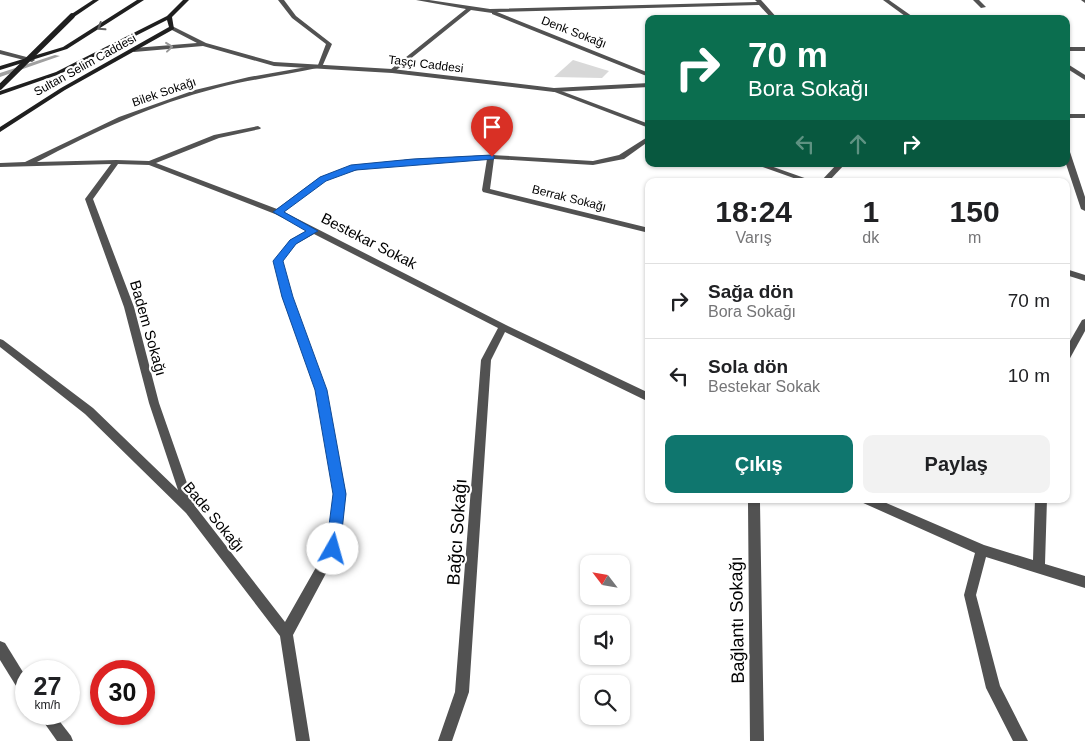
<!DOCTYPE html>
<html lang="tr">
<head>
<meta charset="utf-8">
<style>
  body { margin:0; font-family:Helvetica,sans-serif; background:#f2f2f2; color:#202124; height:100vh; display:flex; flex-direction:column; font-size:19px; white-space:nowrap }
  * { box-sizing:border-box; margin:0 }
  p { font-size:16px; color:#757577 }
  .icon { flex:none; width:28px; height:28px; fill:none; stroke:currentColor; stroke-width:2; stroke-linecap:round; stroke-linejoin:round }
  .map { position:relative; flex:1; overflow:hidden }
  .panel { position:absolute; left:645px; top:178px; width:425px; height:325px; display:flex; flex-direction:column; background:#fff; border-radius:10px; box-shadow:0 1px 4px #0004 }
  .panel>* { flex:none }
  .top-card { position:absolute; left:645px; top:15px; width:425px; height:152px; border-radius:10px; box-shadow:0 1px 4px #0004; background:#0b6e4f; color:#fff; overflow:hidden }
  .needle { width:32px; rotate:301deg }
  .buttons { position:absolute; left:580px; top:555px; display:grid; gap:10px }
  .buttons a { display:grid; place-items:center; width:50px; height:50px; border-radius:10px; background:#fff; box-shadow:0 1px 4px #0004; font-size:25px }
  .speed { position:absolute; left:15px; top:660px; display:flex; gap:10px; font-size:25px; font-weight:700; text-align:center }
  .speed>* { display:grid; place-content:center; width:65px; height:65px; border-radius:50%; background:#fff; box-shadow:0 1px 4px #0004; line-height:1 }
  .speed small { font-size:12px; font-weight:400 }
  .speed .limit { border:8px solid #d22; background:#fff; color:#111 }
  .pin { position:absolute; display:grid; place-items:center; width:42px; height:42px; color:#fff; margin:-51px -21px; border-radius:50% 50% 50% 0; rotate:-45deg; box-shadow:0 0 5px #0007 }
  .pin .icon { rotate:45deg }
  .me { position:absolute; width:55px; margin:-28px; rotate:7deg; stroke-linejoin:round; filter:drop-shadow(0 0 4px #0008) }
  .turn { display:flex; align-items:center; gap:18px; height:105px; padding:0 20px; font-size:22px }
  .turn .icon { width:65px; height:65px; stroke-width:2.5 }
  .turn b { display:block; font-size:35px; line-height:42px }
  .lanes { display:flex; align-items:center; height:48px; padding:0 20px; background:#0003; justify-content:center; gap:25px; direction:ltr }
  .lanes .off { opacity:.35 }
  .eta { display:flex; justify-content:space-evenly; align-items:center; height:85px; text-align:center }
  .eta b { font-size:30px; font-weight:700; line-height:35px }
  .cta { display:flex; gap:10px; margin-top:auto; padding:10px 20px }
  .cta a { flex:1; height:58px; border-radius:10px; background:#0f766e; color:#fff; font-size:20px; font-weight:700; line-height:58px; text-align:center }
  .cta a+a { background:#f2f2f2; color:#202124 }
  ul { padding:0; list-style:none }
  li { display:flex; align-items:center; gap:15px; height:75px; padding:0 20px; border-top:1px solid #e0e0e0 }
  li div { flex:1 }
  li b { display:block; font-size:19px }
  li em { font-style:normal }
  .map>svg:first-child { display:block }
  .green { fill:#d9d9d9 }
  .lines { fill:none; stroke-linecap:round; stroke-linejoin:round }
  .stream { fill:#a0a0a0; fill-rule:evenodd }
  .minor { fill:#525252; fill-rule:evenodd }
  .tertiary { fill:#525252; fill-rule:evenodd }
  .secondary { fill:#1f1f1f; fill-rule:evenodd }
  .secondary-bridge { stroke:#1f1f1f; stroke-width:5.5 }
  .oneway { stroke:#626262 }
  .oneway2 { stroke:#979797 }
  .route { fill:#1a73e8; stroke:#114b97 }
  .labels { text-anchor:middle; stroke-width:4.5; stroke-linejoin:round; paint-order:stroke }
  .far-street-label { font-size:12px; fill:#000; stroke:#fff }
  .street-label { font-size:15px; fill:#000; stroke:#fff }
  .near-street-label { font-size:18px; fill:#000; stroke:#fff }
</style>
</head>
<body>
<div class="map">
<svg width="1085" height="741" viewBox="0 0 1085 741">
  <rect width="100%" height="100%" fill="#fff"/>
  <path class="green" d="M573 60 609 71 602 78 554 77Z"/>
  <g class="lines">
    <path class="stream" d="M55 55 60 56 0 77V73Z"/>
    <g class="minor">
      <path d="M278 0H284L296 16 332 44 322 67C287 75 252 79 217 88 154 104 94 132 37 162L116 160 149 161 214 135 258 126 261 128 260 129 219 138 156 163 277 209 320 177 354 165 413 159 491 155 593 161 619 155 649 136V141L624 159 593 165 494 159 490 189 649 228V233L483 192 482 190 487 159C439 162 370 160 327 180 312 187 297 201 284 212L506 325 649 393V402L505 332 491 360 469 692 452 741H438L455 692 481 360 498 328 314 234 296 244 282 261 292 297 326 390 346 494 339 549 293 635 310 741H296L280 636 186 513 85 414 0 347V339L3 340 93 408 178 490 149 403 124 307 85 199 111 164 0 167V163L25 162 119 117 195 90 249 77 318 65 326 44 292 18ZM118 164 149 165 275 214 308 230 290 240 274 261 282 297 316 390 334 494 327 548 285 622 195 506 159 403 134 307 93 199Z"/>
      <path d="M416 0H429L490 9 757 2 755 0H761L778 19H772L759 5 497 12 649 73V77L492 14V13L471 10 394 72H390V70L466 9Z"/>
      <path d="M883 0H889L916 19H909Z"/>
      <path d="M973 0H979L986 7 981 8Z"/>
      <path d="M1081 0H1085V3Z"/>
      <path d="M0 50 34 59 35 60 32 62 0 54Z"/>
      <path d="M1066 63 1085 75V80L1066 68Z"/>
      <path d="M552 89H556L649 124V128L552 91Z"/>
      <rect x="1066" y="114" width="19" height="4"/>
      <path d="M1066 150 1070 152 1085 197V211L1081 209 1066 164Z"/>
      <path d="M754 164H765L813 181H802Z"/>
      <path d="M837 164H845L829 181H821Z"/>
      <path d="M1066 269 1085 275V281L1066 275Z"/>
      <path d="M1085 319V331L1069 360 1066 361V348L1082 320Z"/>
      <path d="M750 499H762L760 503 764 741H750L748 503Z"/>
      <path d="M859 499H877L984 545 1033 560 1035 499H1047L1045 564 1085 576V588L986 557 976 595 1000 686 1028 741H1013L986 688 964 595 975 553 861 502Z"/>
      <path d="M0 641 5 643 26 677V696L21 694 0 660Z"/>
      <path d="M38 714H54L71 736 73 741H57Z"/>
    </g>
    <g class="tertiary">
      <path d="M172 26 206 43 274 62 392 69 554 88 649 83V87L554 92 392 73 274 66 203 46 134 52 131 50 134 48 197 43 170 29V27Z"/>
      <rect x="1066" y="47" width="19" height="4"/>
    </g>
    <g class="secondary">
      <path d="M93 0H99L74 17H70V15Z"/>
      <path d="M137 0H144L67 49 0 70V66L63 47Z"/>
      <path d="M183 0H189L172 17 174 29 65 90 0 132V127L61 88 169 27 167 20 60 74 0 95V91L56 72 167 16Z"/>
    </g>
    <path class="secondary-bridge" d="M0 87 72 16"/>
  </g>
  <defs><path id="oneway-chevron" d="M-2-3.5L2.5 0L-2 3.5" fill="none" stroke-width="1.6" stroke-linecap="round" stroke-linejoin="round" transform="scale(1.25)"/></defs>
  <use class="oneway" href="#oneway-chevron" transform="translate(101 27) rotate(147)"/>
  <use class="oneway2" href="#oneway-chevron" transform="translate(169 47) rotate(-6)"/>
  <path class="route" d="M492 155H494V159L356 170 326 181 284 212 318 231 296 244 283 261 293 297 327 390 346 494 340 549 338 553 333 555 328 553 326 549 333 494 315 390 282 297 273 261 290 240 306 231 273 212 320 177 351 165 413 159Z"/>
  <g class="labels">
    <g class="far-street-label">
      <text transform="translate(574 32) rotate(21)" y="4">Denk Sokağı</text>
      <text transform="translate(426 64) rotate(7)" y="4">Taşçı Caddesi</text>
      <text transform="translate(85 65) rotate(-29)" y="4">Sultan Selim Caddesi</text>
      <text transform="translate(164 92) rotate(-19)" y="4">Bilek Sokağı</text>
      <text transform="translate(569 198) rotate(14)" y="4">Berrak Sokağı</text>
    </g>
    <g class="street-label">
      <text transform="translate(369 241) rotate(27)" y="5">Bestekar Sokak</text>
      <text transform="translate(148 328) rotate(74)" y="5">Badem Sokağı</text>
      <text transform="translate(214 517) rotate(50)" y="5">Bade Sokağı</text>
    </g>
    <g class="near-street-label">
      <text transform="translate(457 532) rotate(-86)" y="6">Bağcı Sokağı</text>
      <text transform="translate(737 620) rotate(-91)" y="6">Bağlantı Sokağı</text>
    </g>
  </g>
</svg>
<div class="buttons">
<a><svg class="needle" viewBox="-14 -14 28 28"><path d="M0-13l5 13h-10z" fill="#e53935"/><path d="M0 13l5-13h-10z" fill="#757577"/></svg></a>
<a><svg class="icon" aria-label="sound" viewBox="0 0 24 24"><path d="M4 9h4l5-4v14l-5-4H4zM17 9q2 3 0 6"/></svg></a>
<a><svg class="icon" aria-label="search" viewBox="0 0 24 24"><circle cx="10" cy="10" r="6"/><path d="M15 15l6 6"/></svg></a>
</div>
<div class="speed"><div>27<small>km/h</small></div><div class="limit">30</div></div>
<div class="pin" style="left:492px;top:157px;background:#d93025"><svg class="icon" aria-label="arrive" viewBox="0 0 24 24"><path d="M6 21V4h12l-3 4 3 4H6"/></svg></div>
<svg class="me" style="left:333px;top:549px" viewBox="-20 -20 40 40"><circle r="19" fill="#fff"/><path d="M0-13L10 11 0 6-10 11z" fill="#1a73e8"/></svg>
<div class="top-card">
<div class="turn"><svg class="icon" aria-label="right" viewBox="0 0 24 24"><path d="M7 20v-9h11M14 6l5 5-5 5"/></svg><div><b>70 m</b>Bora Sokağı</div></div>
<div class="lanes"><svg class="icon off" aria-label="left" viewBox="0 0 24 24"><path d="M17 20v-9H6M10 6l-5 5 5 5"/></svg><svg class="icon off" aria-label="ahead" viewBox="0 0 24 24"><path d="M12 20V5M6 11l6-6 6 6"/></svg><svg class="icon" aria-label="right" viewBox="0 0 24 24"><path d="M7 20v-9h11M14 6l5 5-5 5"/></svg></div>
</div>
<section class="panel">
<div class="eta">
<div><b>18:24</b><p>Varış</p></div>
<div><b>1</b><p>dk</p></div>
<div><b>150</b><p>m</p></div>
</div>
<ul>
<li><svg class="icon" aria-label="right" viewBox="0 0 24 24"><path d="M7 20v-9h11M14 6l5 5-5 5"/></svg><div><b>Sağa dön</b><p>Bora Sokağı</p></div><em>70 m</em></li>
<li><svg class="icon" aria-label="left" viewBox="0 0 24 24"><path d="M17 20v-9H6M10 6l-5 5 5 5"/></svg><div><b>Sola dön</b><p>Bestekar Sokak</p></div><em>10 m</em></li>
</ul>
<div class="cta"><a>Çıkış</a><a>Paylaş</a></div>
</section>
</div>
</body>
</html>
